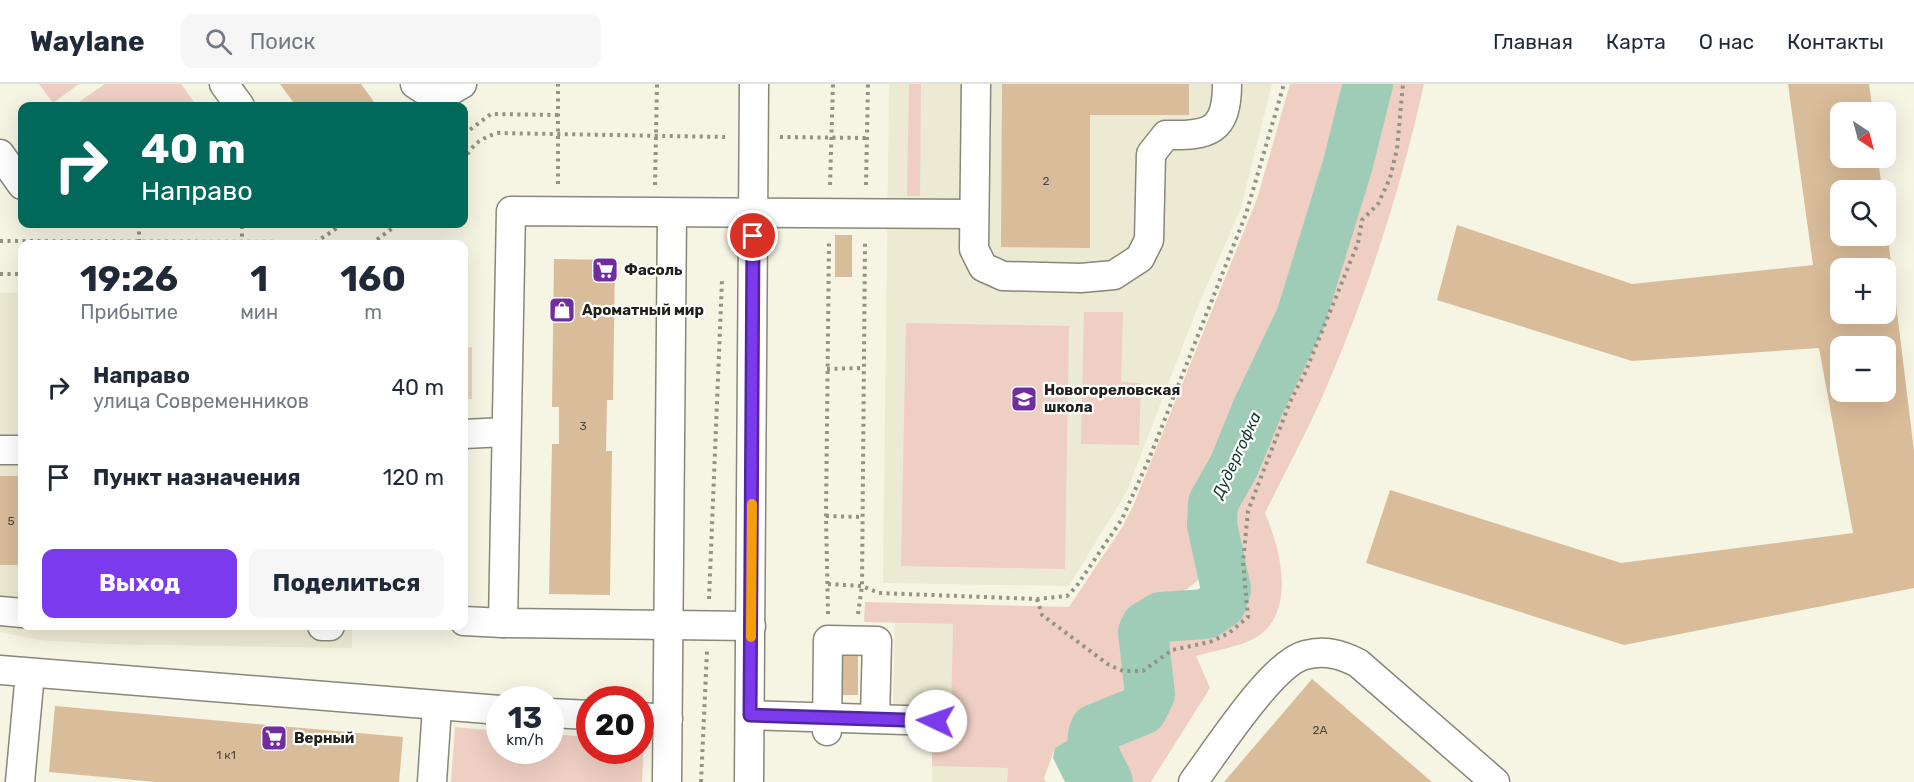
<!DOCTYPE html>
<html lang="ru">
<head>
<meta charset="utf-8">
<style>
  body { margin:0; font-family:Rubik,sans-serif; background:#f6f6f7; color:#1f2937; height:100vh; display:flex; flex-direction:column; font-size:22px; white-space:nowrap }
  * { box-sizing:border-box; margin:0 }
  p { font-size:20px; color:#747a83 }
  .icon { flex:none; width:33px; height:33px; fill:none; stroke:currentColor; stroke-width:2; stroke-linecap:round; stroke-linejoin:round }
  .map { position:relative; flex:1; overflow:hidden }
  .details { position:absolute; left:18px; top:156px; width:450px; height:390px; display:flex; flex-direction:column; background:#fff; border-radius:12px; box-shadow:0 6px 24px #0002 }
  .details>* { flex:none }
  .hud { position:absolute; left:18px; top:18px; width:450px; height:126px; border-radius:12px; box-shadow:0 6px 24px #0002; background:#00695c; color:#fff; overflow:hidden }
  .needle { width:39px; rotate:144deg }
  .tools { position:absolute; left:1830px; top:18px; display:grid; gap:12px }
  .tools a { display:grid; place-items:center; width:66px; height:66px; border-radius:12px; background:#fff; box-shadow:0 6px 24px #0002; font-size:30px }
  .speed { position:absolute; left:486px; top:602px; display:flex; gap:12px; font-size:30px; font-weight:700; text-align:center }
  .speed>* { display:grid; place-content:center; width:78px; height:78px; border-radius:50%; background:#fff; box-shadow:0 6px 24px #0002; line-height:1 }
  .speed small { font-size:15px; font-weight:400 }
  .speed .limit { border:9px solid #d22; background:#fff; color:#111 }
  .pin { position:absolute; display:grid; place-items:center; width:51px; height:51px; color:#fff; margin:-26px; border:3px solid #fff; border-radius:50%; box-shadow:0 2px 6px #0007 }
  .me { position:absolute; width:66px; margin:-33px; rotate:273deg; stroke-linejoin:round; filter:drop-shadow(0 0 4px #0008) }
  .turn { display:flex; align-items:center; gap:21px; height:126px; padding:0 24px; font-size:27px }
  .turn .icon { width:78px; height:78px; stroke-width:2.5 }
  .turn b { display:block; font-size:42px; line-height:51px }
  .eta { display:flex; justify-content:space-evenly; align-items:center; height:102px; text-align:center }
  .eta b { font-size:36px; font-weight:700; line-height:42px }
  .action { display:flex; gap:12px; margin-top:auto; padding:12px 24px }
  .action a { flex:1; height:69px; border-radius:12px; background:#7c3aed; color:#fff; font-size:24px; font-weight:700; line-height:69px; text-align:center }
  .action a+a { background:#f6f6f7; color:#1f2937 }
  ul { padding:0; list-style:none }
  li { display:flex; align-items:center; gap:18px; height:90px; padding:0 24px }
  li div { flex:1 }
  li b { display:block; font-size:22px }
  li em { font-style:normal }
  header { display:flex; align-items:center; gap:36px; box-sizing:border-box; height:84px; padding:0 30px; background:#fff; border-bottom:2px solid #e0e1e3 }
  header strong { font-size:28px }
  nav { display:flex; gap:33px; margin-inline-start:auto; font-size:21px }
  .search { width:420px; height:54px; background:#f6f6f7; display:flex; align-items:center; gap:15px; box-sizing:border-box; padding:0 21px; border-radius:12px; color:#747a83; font-size:22px }
  .map>svg:first-child { display:block }
  .built { fill:#ecead2 }
  .green { fill:#efcfc3 }
  .water { fill:#9eccb7 }
  .lines { fill:none; stroke-linecap:round; stroke-linejoin:round }
  .river { stroke:#9eccb7; stroke-width:50 }
  .building { fill:#d9bc99; fill-rule:evenodd }
  .minor-casing { stroke:#888778; stroke-width:31 }
  .path { stroke:#939286; stroke-width:4; stroke-dasharray:3 4.5; stroke-linecap:butt }
  .minor { stroke:#fff; stroke-width:28 }
  .route-casing { stroke:#51269a; stroke-width:15 }
  .route { stroke:#7c3aed; stroke-width:10 }
  .slow { stroke:#f59e0b; stroke-width:10 }
  .labels { text-anchor:middle; stroke-width:4.5; stroke-linejoin:round; paint-order:stroke }
  .number-label { font-size:12px; fill:#4f473a }
  .poi-label { font-size:15px; font-weight:bold; fill:#21201a; stroke:#fff; text-anchor:start }
  .water-label { font-size:16px; font-style:italic; fill:#133b2c; stroke:#fff }
</style>
</head>
<body>
<header>
<strong>Waylane</strong>
<div class="search"><svg class="icon" aria-label="search" viewBox="0 0 24 24"><circle cx="10" cy="10" r="6"/><path d="M15 15l6 6"/></svg>Поиск</div>
<nav><a>Главная</a><a>Карта</a><a>О нас</a><a>Контакты</a></nav>
</header>
<div class="map">
<svg width="1914" height="698" viewBox="0 0 1914 698">
  <rect width="100%" height="100%" fill="#f6f4e3"/>
  <g class="built">
    <path d="M889 0H1272L1241 124 1198 222 1127 407 1069 502 883 499Z"/>
    <path d="M0 209H22V542H352V564L105 560 40 556 0 548Z"/>
    <path d="M895 539 953 540 951 625 893 624Z"/>
    <path d="M932 682 1008 684 1007 698H932Z"/>
  </g>
  <g class="green">
    <path d="M39 0H79L53 19Z"/>
    <path d="M105 0H181L197 22H73Z"/>
    <path d="M909 0H921L920 112H907Z"/>
    <path d="M1290 0H1361L1296 223 1212 400 1206 420V482L1197 497 1181 510 1150 523 1139 544 1142 605 1132 625 1087 645 1055 664 1044 694 1046 698H1007L1008 684 932 682V648L951 625 953 540 864 538 865 518 1069 523 1123 442 1133 422 1257 115Z"/>
    <path d="M1383 0H1424C1400 109 1365 216 1320 318 1303 355 1283 392 1265 429 1281 466 1299 535 1249 557 1232 564 1213 567 1196 572L1210 604 1151 698H1118C1108 681 1100 670 1106 650L1147 633 1159 613 1149 562 1156 544 1219 532 1236 504 1215 438 1352 137Z"/>
    <path d="M1084 228H1123L1121 298 1141 299 1139 361 1081 360Z"/>
    <path d="M906 239 1069 242 1065 485 901 482Z"/>
    <rect x="464" y="263" width="8" height="52"/>
    <path d="M455 643 499 647 500 666H550L551 650 589 653 590 666H640L641 656 644 657 642 698H451Z"/>
  </g>
  <path class="water" d="M1087 645 1106 650C1100 670 1108 681 1118 698H1065L1053 674 1055 664Z"/>
  <g class="lines">
    <path class="river" d="M1108 698C1100 680 1087 665 1095 645L1142 626 1150 610 1143 548 1146 542 1161 533 1206 530 1221 520 1226 505 1212 441 1213 419 1234 382 1258 323 1301 233 1348 80 1368 0"/>
  </g>
  <g class="building">
    <path d="M280 0H361L377 22H296Z"/>
    <path d="M1002 0H1189V31H1090V164L1001 163Z"/>
    <path d="M1788 0H1869L1873 28H1840V74H1878L1882 106H1840V152H1886L1887 146 1914 367V504L1624 561 1366 479 1390 406 1621 479 1853 449 1819 264 1632 277 1437 216 1457 141 1632 200 1813 181ZM1840 184H1886V230H1840ZM1840 262H1886V308H1840Z"/>
    <rect x="835" y="151" width="17" height="42"/>
    <path d="M554 175 615 176 613 316H607L606 367H612L610 511 549 510 552 360H559V323H552Z"/>
    <rect x="0" y="392" width="22" height="89"/>
    <rect x="838" y="567" width="20" height="44"/>
    <path d="M1312 595 1432 698H1224Z"/>
    <path d="M55 622 403 653 399 698H156L49 688Z"/>
  </g>
  <g class="lines">
    <defs>
      <g id="minor">
        <path d="M224 0 240 22"/>
        <path d="M415 0 432 11 445 10 462 0"/>
        <path d="M976 0 974 165 983 183 1003 192 1081 194 1114 191 1140 174 1149 156 1151 70 1166 51C1209 52 1227 48 1227 0"/>
        <path d="M0 70 22 101"/>
        <path d="M464 350 505 348"/>
        <path d="M0 366H22"/>
        <path d="M0 527 22 529"/>
        <path d="M464 537 503 539"/>
        <path d="M322 542H330"/>
        <path d="M751 542 503 539 511 127 973 130"/>
        <path d="M0 586 500 626"/>
        <path d="M550 629 590 631"/>
        <path d="M750 631 936 637"/>
        <path d="M640 633 668 635"/>
        <path d="M827 647 828 556 877 557 875 634"/>
        <path d="M20 698 30 589"/>
        <path d="M432 698 437 623"/>
        <path d="M667 698 672 129"/>
        <path d="M749 698 754 0"/>
        <path d="M1193 698C1215 669 1272 579 1305 571 1325 566 1340 570 1358 579L1495 698"/>
      </g>
    </defs>
    <use href="#minor" class="minor-casing"/>
    <g class="path">
      <path d="M464 50 491 30 558 31"/>
      <path d="M780 53 866 54"/>
      <path d="M464 77C471 61 481 54 498 49L725 53"/>
      <path d="M558 100V0"/>
      <path d="M655 101 657 0"/>
      <path d="M830 101 833 0"/>
      <path d="M866 101 868 0"/>
      <path d="M139 140V160"/>
      <path d="M0 157 316 158 343 140"/>
      <path d="M242 160V140"/>
      <path d="M371 160 398 140"/>
      <path d="M0 190H22"/>
      <path d="M827 285 863 284"/>
      <path d="M826 432 862 433"/>
      <path d="M828 500 862 502 879 509 1037 515 1067 512 1076 503 1122 435 1149 375 1246 130 1284 0"/>
      <path d="M709 515 722 196"/>
      <path d="M1037 515 1042 531 1109 581 1123 587H1143L1172 566 1210 558 1229 549 1248 533 1243 478 1248 427 1290 318 1305 289 1358 159 1362 136 1378 120 1390 94 1397 65 1403 0"/>
      <path d="M828 530 826 432 829 157"/>
      <path d="M858 530 862 502 865 157"/>
      <path d="M701 698 707 567"/>
    </g>
    <use href="#minor" class="minor"/>
  </g>
  <g class="lines">
    <defs>
      <path id="route" d="M753 152 750 631 936 637"/>
    </defs>
    <use href="#route" class="route-casing"/>
    <use href="#route" class="route"/>
    <path class="slow" d="M751 553 752 420"/>
  </g>
  <defs>
    <symbol id="supermarket-square" viewBox="-11 -11 22 22"><rect x="-9" y="-9" width="18" height="18" rx="4" fill="#732ca0" stroke="#fff"/><path d="M-6-5.5h2.5l.6 2H6L4.5 2H-2.5L-4.4-4H-6ZM-1.5 3.2a1.3 1.3 0 1 0 .1 0ZM3 3.2a1.3 1.3 0 1 0 .1 0Z" fill="#fff"/></symbol>
    <symbol id="shop-square" viewBox="-11 -11 22 22"><rect x="-9" y="-9" width="18" height="18" rx="4" fill="#732ca0" stroke="#fff"/><path d="M-5-2.5h2.3a2.7 3.5 0 0 1 5.4 0H5L5.5 6h-11ZM-1.5-2.5h3a1.5 2.3 0 0 0-3 0Z" fill="#fff"/></symbol>
    <symbol id="school-square" viewBox="-11 -11 22 22"><rect x="-9" y="-9" width="18" height="18" rx="4" fill="#732ca0" stroke="#fff"/><path d="M0-5L7-2L0 1L-7-2ZM-4 1L0 2.5L4 1V4Q0 6-4 4Z" fill="#fff"/></symbol>
  </defs>
  <g fill-rule="evenodd">
    <use href="#supermarket-square" x="590" y="171" width="30" height="30"/>
    <use href="#shop-square" x="547" y="211" width="30" height="30"/>
    <use href="#school-square" x="1009" y="300" width="30" height="30"/>
    <use href="#supermarket-square" x="259" y="639" width="30" height="30"/>
  </g>
  <g class="labels">
    <g class="number-label">
      <text x="1046" y="101">2</text>
      <text x="583" y="346">3</text>
      <text x="11" y="441">5</text>
      <text x="1320" y="650">2А</text>
      <text x="226" y="675">1 к1</text>
    </g>
    <g class="poi-label">
      <text x="624" y="191">Фасоль</text>
      <text x="582" y="231">Ароматный мир</text>
      <text x="1044" y="311">Новогореловская<tspan x="1044" dy="17">школа</tspan></text>
      <text x="294" y="659">Верный</text>
    </g>
    <g class="water-label">
      <text transform="translate(1236 371) rotate(-65)" y="6">Дудергофка</text>
    </g>
  </g>
</svg>
<div class="tools">
<a><svg class="needle" viewBox="-14 -14 28 28"><path d="M0-13l5 13h-10z" fill="#e53935"/><path d="M0 13l5-13h-10z" fill="#747a83"/></svg></a>
<a><svg class="icon" aria-label="search" viewBox="0 0 24 24"><circle cx="10" cy="10" r="6"/><path d="M15 15l6 6"/></svg></a>
<a>+</a>
<a>−</a>
</div>
<div class="speed"><div>13<small>km/h</small></div><div class="limit">20</div></div>
<div class="pin" style="left:753px;top:152px;background:#d93025"><svg class="icon" aria-label="arrive" viewBox="0 0 24 24"><path d="M6 21V4h12l-3 4 3 4H6"/></svg></div>
<svg class="me" style="left:936px;top:637px" viewBox="-20 -20 40 40"><circle r="19" fill="#fff"/><path d="M0-13L10 11 0 6-10 11z" fill="#7c3aed"/></svg>
<div class="hud">
<div class="turn"><svg class="icon" aria-label="right" viewBox="0 0 24 24"><path d="M7 20v-9h11M14 6l5 5-5 5"/></svg><div><b>40 m</b>Направо</div></div>
</div>
<section class="details">
<div class="eta">
<div><b>19:26</b><p>Прибытие</p></div>
<div><b>1</b><p>мин</p></div>
<div><b>160</b><p>m</p></div>
</div>
<ul>
<li><svg class="icon" aria-label="right" viewBox="0 0 24 24"><path d="M7 20v-9h11M14 6l5 5-5 5"/></svg><div><b>Направо</b><p>улица Современников</p></div><em>40 m</em></li>
<li><svg class="icon" aria-label="arrive" viewBox="0 0 24 24"><path d="M6 21V4h12l-3 4 3 4H6"/></svg><div><b>Пункт назначения</b></div><em>120 m</em></li>
</ul>
<div class="action"><a>Выход</a><a>Поделиться</a></div>
</section>
</div>
</body>
</html>
